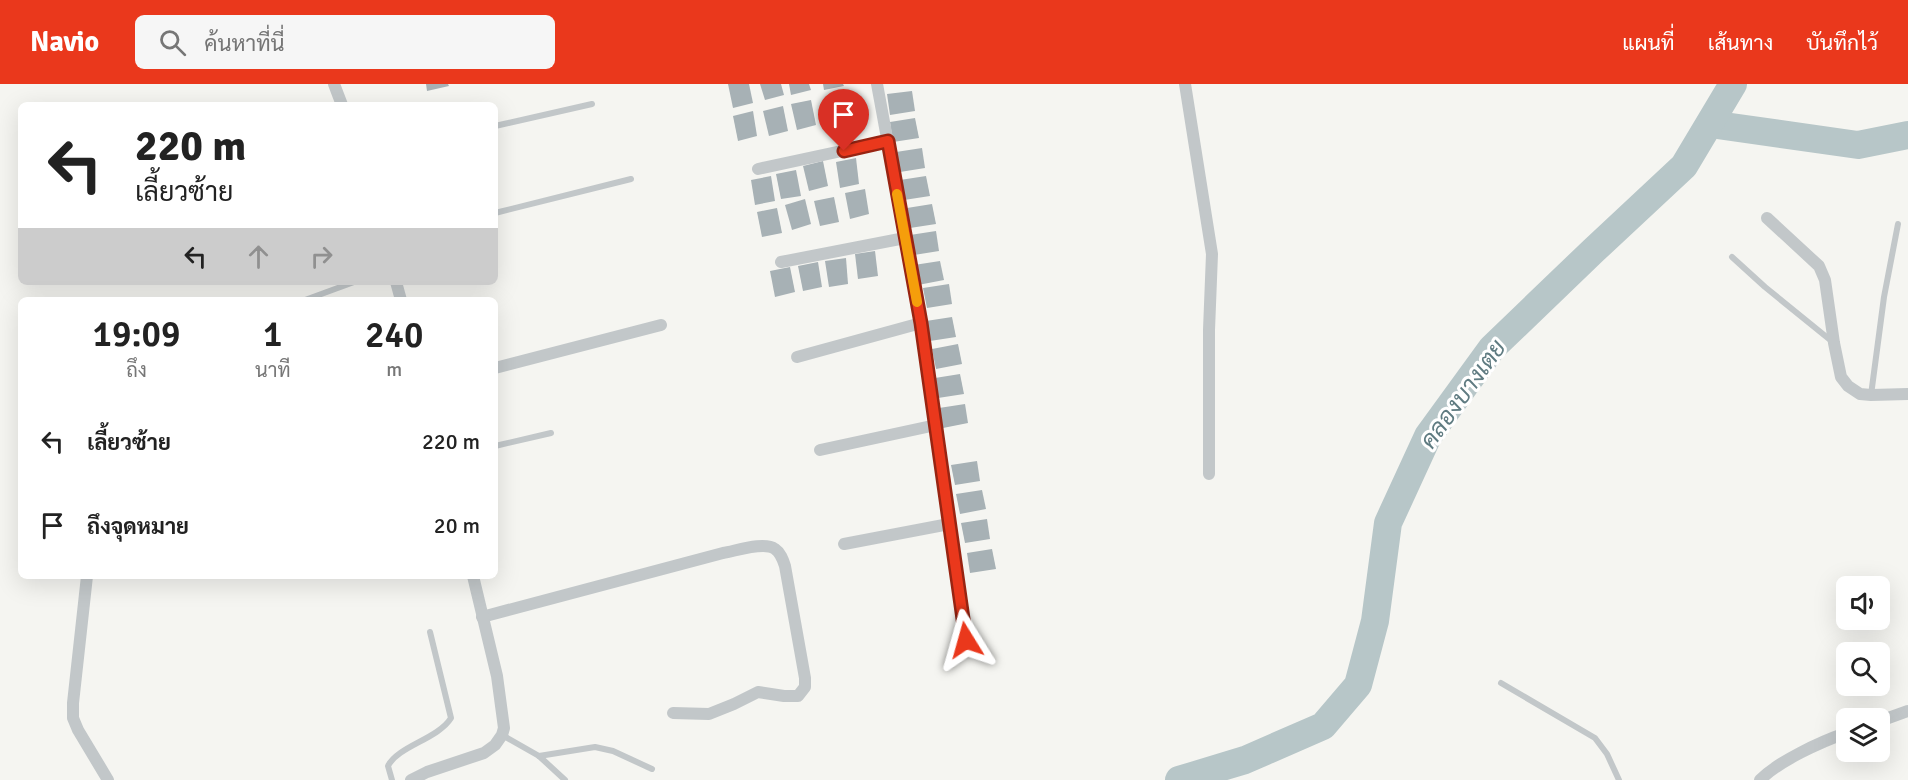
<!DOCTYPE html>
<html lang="th">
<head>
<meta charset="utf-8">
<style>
  body { margin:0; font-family:Signika,Sarabun,sans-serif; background:#f6f6f6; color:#222; height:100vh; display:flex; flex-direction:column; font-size:22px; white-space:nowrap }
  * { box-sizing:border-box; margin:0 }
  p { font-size:20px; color:#767676 }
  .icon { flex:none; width:33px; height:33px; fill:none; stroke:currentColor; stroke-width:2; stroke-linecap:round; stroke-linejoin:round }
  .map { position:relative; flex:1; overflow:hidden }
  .drawer { position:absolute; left:18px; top:213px; width:480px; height:282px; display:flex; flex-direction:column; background:#fff; border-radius:9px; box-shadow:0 6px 24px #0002 }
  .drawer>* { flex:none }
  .guide { position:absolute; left:18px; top:18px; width:480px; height:183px; border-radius:9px; box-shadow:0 6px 24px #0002; background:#fff; color:#222; overflow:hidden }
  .buttons { position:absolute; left:1836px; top:492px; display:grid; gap:12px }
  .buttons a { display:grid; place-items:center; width:54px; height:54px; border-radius:9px; background:#fff; box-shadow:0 6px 24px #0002; font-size:30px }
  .pin { position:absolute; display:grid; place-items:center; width:51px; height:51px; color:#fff; margin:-62px -26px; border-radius:50% 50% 50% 0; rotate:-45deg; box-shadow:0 0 6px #0007 }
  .pin .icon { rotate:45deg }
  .me { position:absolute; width:66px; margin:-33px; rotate:352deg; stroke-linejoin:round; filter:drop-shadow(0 0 4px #0008) }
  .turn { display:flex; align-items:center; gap:21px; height:126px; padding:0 18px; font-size:27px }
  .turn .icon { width:78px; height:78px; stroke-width:2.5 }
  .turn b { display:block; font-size:42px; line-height:51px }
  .lanes { display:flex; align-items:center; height:57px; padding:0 18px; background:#0003; justify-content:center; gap:30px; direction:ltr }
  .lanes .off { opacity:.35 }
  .eta { display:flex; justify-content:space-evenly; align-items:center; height:102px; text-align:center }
  .eta b { font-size:36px; font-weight:600; line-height:42px }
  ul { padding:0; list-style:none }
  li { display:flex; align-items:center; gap:18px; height:84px; padding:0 18px }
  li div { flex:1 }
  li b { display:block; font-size:22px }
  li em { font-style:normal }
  header { display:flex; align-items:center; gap:36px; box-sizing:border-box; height:84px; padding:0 30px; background:#ea381c; color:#fff }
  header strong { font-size:28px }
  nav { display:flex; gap:33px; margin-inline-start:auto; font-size:21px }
  .search { width:420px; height:54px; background:#f6f6f6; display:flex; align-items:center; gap:15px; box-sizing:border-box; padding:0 21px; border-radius:9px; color:#767676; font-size:22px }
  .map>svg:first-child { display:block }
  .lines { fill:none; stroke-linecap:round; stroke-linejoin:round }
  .river { stroke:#b7c6c8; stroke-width:28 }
  .building { fill:#a7b1b5 }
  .service { stroke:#c2c7c9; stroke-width:6 }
  .minor { stroke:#c2c7c9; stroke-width:12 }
  .route-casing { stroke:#982412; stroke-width:15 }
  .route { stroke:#ea381c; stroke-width:10 }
  .slow { stroke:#f59e0b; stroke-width:10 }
  .labels { text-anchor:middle; stroke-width:6; stroke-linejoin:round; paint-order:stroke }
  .water-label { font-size:24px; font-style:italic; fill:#5f7b81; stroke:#fff }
</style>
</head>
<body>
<header>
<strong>Navio</strong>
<div class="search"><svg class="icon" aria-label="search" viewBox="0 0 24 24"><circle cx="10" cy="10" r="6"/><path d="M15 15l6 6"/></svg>ค้นหาที่นี่</div>
<nav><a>แผนที่</a><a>เส้นทาง</a><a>บันทึกไว้</a></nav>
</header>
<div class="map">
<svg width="1908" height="696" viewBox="0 0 1908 696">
  <rect width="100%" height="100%" fill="#f5f5f1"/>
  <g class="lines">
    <g class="river">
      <path d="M1710 40 1858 61 1908 51"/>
      <path d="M1179 696 1245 676 1323 642 1358 601 1375 537 1388 439 1428 352 1492 264 1594 166 1684 82 1733 0"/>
    </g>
  </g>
  <g class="building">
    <path d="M426 0H448L449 2 427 7Z"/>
    <path d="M728 0H749L753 19 733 24Z"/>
    <path d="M760 0H781L784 11 765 16Z"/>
    <path d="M789 0H809L811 6 791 11Z"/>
    <path d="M823 0H843L844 2 824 6Z"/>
    <path d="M912 7 915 27 890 31 887 10Z"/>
    <path d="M844 10 848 35 829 39 824 14Z"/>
    <path d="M811 16 816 41 797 46 791 20Z"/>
    <path d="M783 22 788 47 769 52 763 27Z"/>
    <path d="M753 27 757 52 738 57 733 32Z"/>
    <path d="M915 34 919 54 893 58 890 38Z"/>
    <path d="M922 64 925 84 900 88 896 68Z"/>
    <path d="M856 74 859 100 840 104 836 78Z"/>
    <path d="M823 77 828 102 809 107 803 82Z"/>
    <path d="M796 86 801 112 781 115 776 90Z"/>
    <path d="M771 92 775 117 755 121 751 96Z"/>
    <path d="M926 92 930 112 904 116 900 96Z"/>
    <path d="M865 105 869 130 850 135 845 109Z"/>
    <path d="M834 113 839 138 820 142 814 117Z"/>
    <path d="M805 115 811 140 792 146 785 121Z"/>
    <path d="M932 120 936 140 910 144 907 124Z"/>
    <path d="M777 124 782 149 762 153 757 128Z"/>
    <path d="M936 147 939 167 914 171 910 151Z"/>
    <path d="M875 167 878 192 858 195 855 170Z"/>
    <path d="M846 174 848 200 829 203 825 177Z"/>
    <path d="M940 177 944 196 918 201 914 181Z"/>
    <path d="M818 178 822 203 803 207 798 182Z"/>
    <path d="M790 183 795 208 775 213 770 187Z"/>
    <path d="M949 200 952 220 927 224 923 204Z"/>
    <path d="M952 233 956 253 930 257 926 237Z"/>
    <path d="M958 260 962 280 936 285 932 265Z"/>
    <path d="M960 290 964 310 938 314 935 294Z"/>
    <path d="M965 320 968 339 943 344 939 324Z"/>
    <path d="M977 377 980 397 955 401 951 381Z"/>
    <path d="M982 406 986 425 960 430 956 410Z"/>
    <path d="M987 435 990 455 965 459 961 439Z"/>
    <path d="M992 465 996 485 970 489 967 469Z"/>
  </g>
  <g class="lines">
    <g class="service">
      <path d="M495 42 592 20"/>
      <path d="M495 129 631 95"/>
      <path d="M1732 173 1765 203 1834 259"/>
      <path d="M305 216 354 198"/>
      <path d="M1871 311 1884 213 1898 140"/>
      <path d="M495 362 551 349"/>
      <path d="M1501 599 1595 654 1607 670 1619 696"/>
      <path d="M502 651 539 672 565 696"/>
      <path d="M539 672 595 663 613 667 652 685"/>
      <path d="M392 696 388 682C398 662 438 655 451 634L430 548"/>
    </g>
    <g class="minor">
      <path d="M334 0 342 21"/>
      <path d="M877 0 921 239 966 556"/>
      <path d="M1185 0 1212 170 1209 246V390"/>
      <path d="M758 85 888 57"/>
      <path d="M1767 134 1819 182 1825 196 1834 259 1841 293 1848 302 1860 310 1871 311 1908 310"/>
      <path d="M781 178 905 154"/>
      <path d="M396 198 401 216"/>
      <path d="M797 273 921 239"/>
      <path d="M495 284 661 241"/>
      <path d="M820 366 936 341"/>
      <path d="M844 460 949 440"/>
      <path d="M87 492 73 619V634L78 646 108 696"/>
      <path d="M482 533 723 469C736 467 764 457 775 465 781 469 783 476 785 482L805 594V603L798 612H784L758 608 734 620 709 630 673 629"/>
      <path d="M1880 637 1908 627"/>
      <path d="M411 696 427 688 484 669 495 661 502 651 504 644 497 592 473 492"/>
      <path d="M1760 696C1779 677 1820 658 1846 649"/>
    </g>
  </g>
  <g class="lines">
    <defs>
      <path id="route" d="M844 67 888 57 921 239 966 556"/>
    </defs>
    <use href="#route" class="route-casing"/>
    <use href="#route" class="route"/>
    <path class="slow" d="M897 110 917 218"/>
  </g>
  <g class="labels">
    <g class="water-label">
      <text transform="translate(1463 310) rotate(-54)" y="8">คลองบางเตย</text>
    </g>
  </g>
</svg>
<div class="buttons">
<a><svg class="icon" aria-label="sound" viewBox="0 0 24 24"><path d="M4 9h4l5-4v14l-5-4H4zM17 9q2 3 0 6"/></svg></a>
<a><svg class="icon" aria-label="search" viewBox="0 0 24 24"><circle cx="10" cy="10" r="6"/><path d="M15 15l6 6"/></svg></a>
<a><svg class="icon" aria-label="layers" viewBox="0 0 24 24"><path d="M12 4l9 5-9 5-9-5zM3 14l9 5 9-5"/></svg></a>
</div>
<div class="pin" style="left:844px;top:67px;background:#d93025"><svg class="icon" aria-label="arrive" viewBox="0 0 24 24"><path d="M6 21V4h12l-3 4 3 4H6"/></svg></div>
<svg class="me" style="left:966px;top:556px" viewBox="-20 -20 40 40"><path d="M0-17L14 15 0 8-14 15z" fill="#ea381c" stroke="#fff" stroke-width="4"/></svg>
<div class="guide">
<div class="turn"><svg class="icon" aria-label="left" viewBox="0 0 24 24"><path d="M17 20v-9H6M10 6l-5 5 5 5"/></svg><div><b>220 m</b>เลี้ยวซ้าย</div></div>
<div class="lanes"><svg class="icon" aria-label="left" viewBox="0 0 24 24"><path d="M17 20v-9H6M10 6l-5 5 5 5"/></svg><svg class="icon off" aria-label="ahead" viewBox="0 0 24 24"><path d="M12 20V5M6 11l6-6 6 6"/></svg><svg class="icon off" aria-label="right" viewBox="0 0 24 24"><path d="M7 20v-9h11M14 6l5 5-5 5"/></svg></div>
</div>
<section class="drawer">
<div class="eta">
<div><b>19:09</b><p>ถึง</p></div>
<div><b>1</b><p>นาที</p></div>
<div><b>240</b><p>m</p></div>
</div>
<ul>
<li><svg class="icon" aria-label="left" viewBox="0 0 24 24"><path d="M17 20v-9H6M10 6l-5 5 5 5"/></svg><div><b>เลี้ยวซ้าย</b></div><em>220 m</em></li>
<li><svg class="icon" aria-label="arrive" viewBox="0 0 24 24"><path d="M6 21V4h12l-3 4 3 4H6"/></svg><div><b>ถึงจุดหมาย</b></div><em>20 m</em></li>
</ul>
</section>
</div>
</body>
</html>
